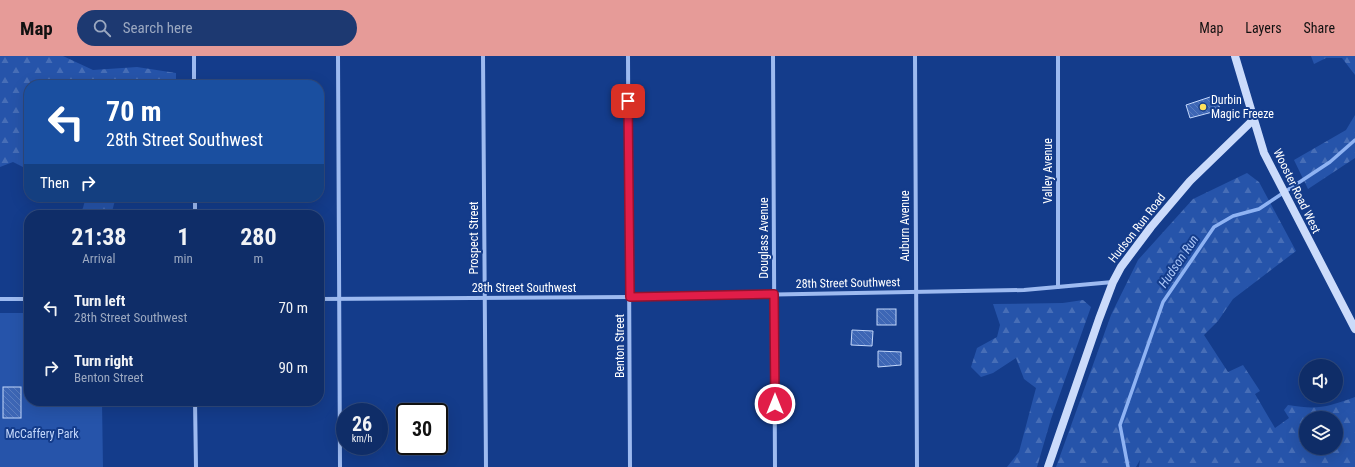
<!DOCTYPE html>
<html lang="en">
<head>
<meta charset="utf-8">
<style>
  body { margin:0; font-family:"Roboto Condensed",sans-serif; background:#1d3971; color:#f1f3f6; height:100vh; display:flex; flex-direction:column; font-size:15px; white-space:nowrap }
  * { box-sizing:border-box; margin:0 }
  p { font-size:13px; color:#9ba8c0 }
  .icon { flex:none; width:22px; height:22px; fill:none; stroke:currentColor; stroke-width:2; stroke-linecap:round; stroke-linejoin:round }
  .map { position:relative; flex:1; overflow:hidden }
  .sheet { position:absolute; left:24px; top:154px; width:300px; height:196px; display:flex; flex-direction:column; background:#0f2d68; border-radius:16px; box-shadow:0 4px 16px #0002,0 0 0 1px #2f497c }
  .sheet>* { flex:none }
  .guide { position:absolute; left:24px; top:24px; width:300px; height:122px; border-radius:16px; box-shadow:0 4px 16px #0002,0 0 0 1px #2f497c; background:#1a4fa0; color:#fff; overflow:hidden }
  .tools { position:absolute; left:1299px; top:303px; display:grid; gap:8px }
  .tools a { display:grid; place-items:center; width:44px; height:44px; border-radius:50%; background:#0f2d68; box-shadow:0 4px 16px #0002,0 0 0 1px #2f497c; font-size:20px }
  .speed { position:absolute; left:336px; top:347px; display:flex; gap:8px; font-size:20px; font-weight:700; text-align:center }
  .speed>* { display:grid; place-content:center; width:52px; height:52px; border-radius:50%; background:#0f2d68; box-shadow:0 4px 16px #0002,0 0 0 1px #2f497c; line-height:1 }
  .speed small { font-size:10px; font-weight:400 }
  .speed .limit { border:2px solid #111; border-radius:6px; background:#fff; color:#111 }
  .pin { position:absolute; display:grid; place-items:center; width:34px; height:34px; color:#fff; margin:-17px; border-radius:8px; box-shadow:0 2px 6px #0006 }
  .me { position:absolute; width:44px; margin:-22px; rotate:0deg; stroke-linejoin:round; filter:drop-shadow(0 0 3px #0008) }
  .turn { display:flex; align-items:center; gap:14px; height:84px; padding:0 16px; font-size:18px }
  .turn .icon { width:52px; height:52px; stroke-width:2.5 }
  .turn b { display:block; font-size:28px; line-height:34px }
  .then { display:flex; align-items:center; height:38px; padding:0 16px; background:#0003; gap:8px; font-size:15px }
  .eta { display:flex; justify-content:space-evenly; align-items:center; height:68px; text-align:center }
  .eta b { font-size:24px; font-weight:700; line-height:28px }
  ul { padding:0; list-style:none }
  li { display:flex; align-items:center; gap:12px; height:60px; padding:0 16px }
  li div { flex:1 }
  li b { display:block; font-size:15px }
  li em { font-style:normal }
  header { display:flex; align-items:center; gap:24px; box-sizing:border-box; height:56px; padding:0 20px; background:#e69b98; color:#111 }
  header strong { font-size:19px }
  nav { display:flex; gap:22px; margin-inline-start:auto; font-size:14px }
  .search { width:280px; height:36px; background:#1d3971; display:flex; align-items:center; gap:10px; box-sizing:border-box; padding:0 14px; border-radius:22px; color:#9ba8c0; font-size:15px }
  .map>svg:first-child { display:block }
  .forest { fill:url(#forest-firs); fill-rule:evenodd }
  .green { fill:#2654aa }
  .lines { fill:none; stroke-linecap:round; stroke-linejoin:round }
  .stream { stroke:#8fb3f3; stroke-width:3.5 }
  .building { fill:url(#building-back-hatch); stroke:#c3d7fb }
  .minor { stroke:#9dbaf0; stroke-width:4 }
  .secondary { stroke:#cbdbfb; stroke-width:8 }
  .route-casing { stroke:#92132f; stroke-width:10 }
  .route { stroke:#e11d48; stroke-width:7 }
  .poi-dot { fill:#ffe05c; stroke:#143c8b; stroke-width:1.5 }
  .labels { text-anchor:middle; stroke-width:4; stroke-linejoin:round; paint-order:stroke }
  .poi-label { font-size:12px; fill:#fff; stroke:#143c8b; text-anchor:start }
  .street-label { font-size:12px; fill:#fff; stroke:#143c8b }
  .park-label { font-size:12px; fill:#c3d7fb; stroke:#143c8b }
  .water-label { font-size:13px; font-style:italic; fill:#a9c5f7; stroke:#143c8b }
</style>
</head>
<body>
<header>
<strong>Map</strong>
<div class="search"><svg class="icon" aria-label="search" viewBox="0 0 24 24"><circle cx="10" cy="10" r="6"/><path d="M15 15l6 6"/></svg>Search here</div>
<nav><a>Map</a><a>Layers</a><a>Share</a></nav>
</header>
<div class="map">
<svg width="1355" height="411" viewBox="0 0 1355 411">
  <defs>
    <pattern id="forest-firs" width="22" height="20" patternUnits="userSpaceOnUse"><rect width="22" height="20" fill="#2654aa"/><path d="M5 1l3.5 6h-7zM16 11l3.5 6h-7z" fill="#476eb7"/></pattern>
    <pattern id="building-back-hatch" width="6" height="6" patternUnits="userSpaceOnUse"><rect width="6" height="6" fill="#3d66b5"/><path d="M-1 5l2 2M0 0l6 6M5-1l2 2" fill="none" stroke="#5a7dc0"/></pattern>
  </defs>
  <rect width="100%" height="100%" fill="#143c8b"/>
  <g class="forest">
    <path d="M0 0H63L93 14 137 11 176 17V29H29V114L13 106 0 111Z"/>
    <path d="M1311 0H1355V19L1342 2H1326L1314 8Z"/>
    <path d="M1355 59V102L1308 133 1294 104 1346 74Z"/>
    <path d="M1247 117 1259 126 1296 195 1233 243 1218 265 1204 279 1228 316 1243 309 1260 335 1255 338 1275 372 1289 362 1284 354 1288 349C1318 354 1327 351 1355 341V411H1139L1140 404 1136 411H1056L1111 259 1138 204 1193 143ZM1306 362H1336V392H1306Z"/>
    <path d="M86 141H116L111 159H81Z"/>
    <path d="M1083 244 1091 251 1051 363 1037 411H1007L1019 396 1036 332 1024 323 1016 302 993 317 981 321 971 311 977 292 997 281 1000 269 993 248 1063 247Z"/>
  </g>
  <path class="green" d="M0 257H29V345H102L103 411H0Z"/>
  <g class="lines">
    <path class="stream" d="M1128 411 1120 369 1163 246 1214 171 1233 160 1259 153 1330 106 1355 84"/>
  </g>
  <g class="building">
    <path d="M1216 39 1220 54 1190 62 1186 49Z"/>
    <rect x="877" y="253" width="19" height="16"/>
    <path d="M852 274 873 275 872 290 851 289Z"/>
    <path d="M878 295 901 296V309L878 311Z"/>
    <rect x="3" y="331" width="18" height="31"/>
  </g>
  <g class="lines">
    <g class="minor">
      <path d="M194 0V29"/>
      <path d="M338 0 340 411"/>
      <path d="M483 0 486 411"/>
      <path d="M628 0 630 411"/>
      <path d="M773 0 775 411"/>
      <path d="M915 0 917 411"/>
      <path d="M1058 0V231"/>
      <path d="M195 141V159"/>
      <path d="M0 243H29"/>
      <path d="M319 243 630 241 1024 234 1113 226"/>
      <path d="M195 345 196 411"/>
    </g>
    <g class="secondary">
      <path d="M1235 0 1264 97 1355 273"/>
      <path d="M1048 411 1099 263 1113 226 1121 211 1151 171 1190 125 1253 64"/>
    </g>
  </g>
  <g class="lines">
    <defs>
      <path id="route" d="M628 45 630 241 774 238 775 348"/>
    </defs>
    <use href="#route" class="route-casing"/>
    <use href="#route" class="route"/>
  </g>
  <circle class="poi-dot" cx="1203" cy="51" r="4"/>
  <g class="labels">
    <g class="poi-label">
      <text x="1211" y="48">Durbin<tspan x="1211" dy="14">Magic Freeze</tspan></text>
    </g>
    <g class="street-label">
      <text transform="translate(1048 115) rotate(-90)" y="4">Valley Avenue</text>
      <text transform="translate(1297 135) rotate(64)" y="4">Wooster Road West</text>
      <text transform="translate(905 170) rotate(-90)" y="4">Auburn Avenue</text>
      <text transform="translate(1137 172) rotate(-52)" y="4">Hudson Run Road</text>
      <text transform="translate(474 182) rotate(-90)" y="4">Prospect Street</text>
      <text transform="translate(764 182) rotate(-90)" y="4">Douglass Avenue</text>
      <text transform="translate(848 227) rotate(-1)" y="4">28th Street Southwest</text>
      <text x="524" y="236">28th Street Southwest</text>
      <text transform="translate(620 290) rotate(-90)" y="4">Benton Street</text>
    </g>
    <g class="park-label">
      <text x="42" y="382">McCaffery Park</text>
    </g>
    <g class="water-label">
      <text transform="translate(1178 205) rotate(-56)" y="5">Hudson Run</text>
    </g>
  </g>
</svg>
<div class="tools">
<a><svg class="icon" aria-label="sound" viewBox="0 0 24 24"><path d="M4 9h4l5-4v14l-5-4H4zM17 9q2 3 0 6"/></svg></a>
<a><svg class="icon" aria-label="layers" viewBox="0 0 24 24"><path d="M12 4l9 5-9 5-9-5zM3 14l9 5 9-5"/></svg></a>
</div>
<div class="speed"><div>26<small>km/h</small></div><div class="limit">30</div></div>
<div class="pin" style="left:628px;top:45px;background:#d93025"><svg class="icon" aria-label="arrive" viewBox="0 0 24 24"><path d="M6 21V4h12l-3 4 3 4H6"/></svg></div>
<svg class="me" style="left:775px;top:348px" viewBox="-20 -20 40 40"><circle r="17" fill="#e11d48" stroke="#fff" stroke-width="3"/><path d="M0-11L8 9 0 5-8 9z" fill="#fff"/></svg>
<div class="guide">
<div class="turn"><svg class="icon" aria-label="left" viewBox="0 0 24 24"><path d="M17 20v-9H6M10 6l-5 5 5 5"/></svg><div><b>70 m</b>28th Street Southwest</div></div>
<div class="then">Then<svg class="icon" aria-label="right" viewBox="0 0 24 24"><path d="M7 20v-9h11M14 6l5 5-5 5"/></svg></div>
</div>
<section class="sheet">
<div class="eta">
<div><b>21:38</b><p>Arrival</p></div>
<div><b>1</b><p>min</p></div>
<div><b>280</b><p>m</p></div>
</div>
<ul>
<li><svg class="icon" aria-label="left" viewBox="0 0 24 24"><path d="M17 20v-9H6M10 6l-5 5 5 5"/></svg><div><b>Turn left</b><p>28th Street Southwest</p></div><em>70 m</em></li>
<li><svg class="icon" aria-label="right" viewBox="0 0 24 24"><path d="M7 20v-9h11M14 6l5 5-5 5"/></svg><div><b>Turn right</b><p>Benton Street</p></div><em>90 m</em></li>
</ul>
</section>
</div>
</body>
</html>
